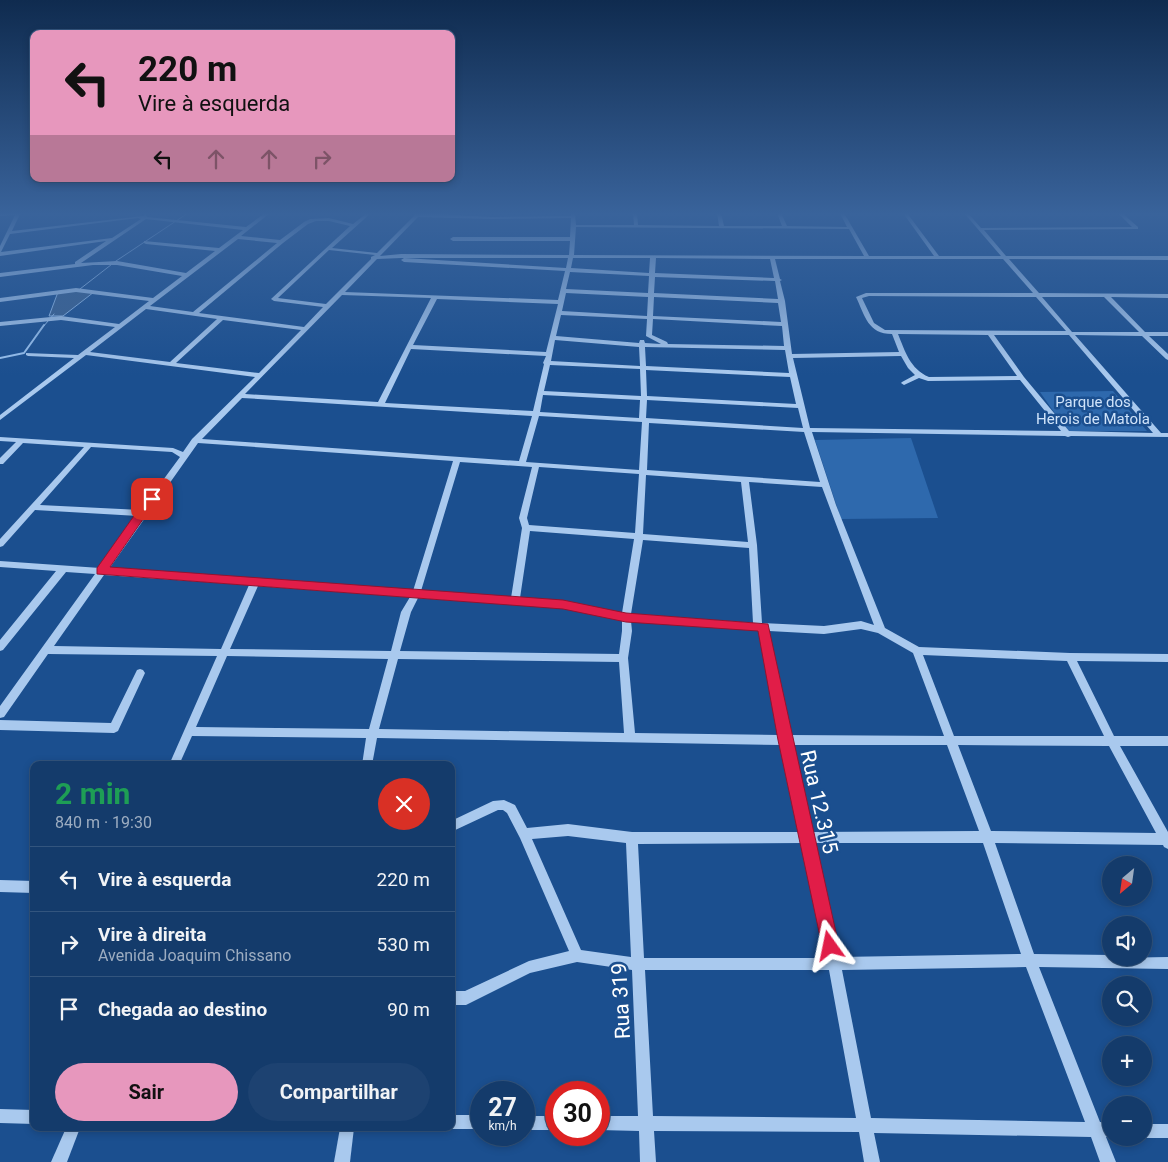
<!DOCTYPE html>
<html lang="pt">
<head>
<meta charset="utf-8">
<style>
  body { margin:0; font-family:Roboto,sans-serif; background:#1d4271; color:#f1f3f6; height:100vh; display:flex; flex-direction:column; font-size:19px; white-space:nowrap }
  * { box-sizing:border-box; margin:0 }
  p { font-size:16px; color:#9dadc1 }
  .icon { flex:none; width:28px; height:28px; fill:none; stroke:currentColor; stroke-width:2; stroke-linecap:round; stroke-linejoin:round }
  .map { position:relative; flex:1; overflow:hidden }
  .details { position:absolute; left:30px; top:761px; width:425px; height:370px; display:flex; flex-direction:column; background:#143b6b; border-radius:10px; box-shadow:0 2px 8px #0003,0 0 0 1px #33557e }
  .details>* { flex:none }
  .top-card { position:absolute; left:30px; top:30px; width:425px; height:152px; border-radius:10px; box-shadow:0 2px 8px #0003,0 0 0 1px #33557e; background:#e797bd; color:#111; overflow:hidden }
  .needle { width:32px; rotate:209deg }
  .fabs { position:absolute; left:1102px; top:856px; display:grid; gap:10px }
  .fabs a { display:grid; place-items:center; width:50px; height:50px; border-radius:50%; background:#143b6b; box-shadow:0 2px 8px #0003,0 0 0 1px #33557e; font-size:25px }
  .speed { position:absolute; left:470px; top:1081px; display:flex; gap:10px; font-size:25px; font-weight:700; text-align:center }
  .speed>* { display:grid; place-content:center; width:65px; height:65px; border-radius:50%; background:#143b6b; box-shadow:0 2px 8px #0003,0 0 0 1px #33557e; line-height:1 }
  .speed small { font-size:12px; font-weight:400 }
  .speed .limit { border:8px solid #d22; background:#fff; color:#111 }
  .pin { position:absolute; display:grid; place-items:center; width:42px; height:42px; color:#fff; margin:-21px; border-radius:10px; box-shadow:0 2px 8px #0006 }
  .me { position:absolute; width:55px; margin:-28px; rotate:348deg; stroke-linejoin:round; filter:drop-shadow(0 0 4px #0008) }
  .turn { display:flex; align-items:center; gap:18px; height:105px; padding:0 25px; font-size:22px }
  .turn .icon { width:65px; height:65px; stroke-width:2.5 }
  .turn b { display:block; font-size:35px; line-height:42px }
  .lanes { display:flex; align-items:center; height:48px; padding:0 25px; background:#0003; justify-content:center; gap:25px; direction:ltr }
  .lanes .off { opacity:.35 }
  .round { display:grid; place-items:center; flex:none; width:52px; height:52px; border-radius:26px; background:#1d4271 }
  .head { display:flex; align-items:center; justify-content:space-between; height:85px; padding:0 25px }
  h1 { font-size:30px; font-weight:700; line-height:38px; color:#1e9e55 }
  .action { display:flex; gap:10px; margin-top:auto; padding:10px 25px }
  .action a { flex:1; height:58px; border-radius:30px; background:#e797bd; color:#111; font-size:20px; font-weight:700; line-height:58px; text-align:center }
  .action a+a { background:#1d4271; color:#f1f3f6 }
  ul { padding:0; list-style:none }
  li { display:flex; align-items:center; gap:15px; height:65px; padding:0 25px; border-top:1px solid #33557e }
  li div { flex:1 }
  li b { display:block; font-size:19px }
  li em { font-style:normal }
  .map>svg:first-child { display:block }
  .green { fill:#2e69ad }
  .water { fill:#3c6290; stroke:#9cc4f0 }
  .lines { fill:none; stroke-linecap:round; stroke-linejoin:round }
  .stream-far1 { stroke:#9cc4f0; stroke-width:1 }
  .stream { stroke:#9cc4f0; stroke-width:2 }
  .minor { fill:#a9c9ee; fill-rule:evenodd }
  .route { fill:#e11d48; stroke:#92132f }
  .labels { text-anchor:middle; stroke-width:5; stroke-linejoin:round; paint-order:stroke }
  .far-park-label { font-size:15px; fill:#cfe3fa; stroke:#1b4f8f }
  .near-street-label { font-size:21px; fill:#fff; stroke:#1b4f8f }
</style>
</head>
<body>
<div class="map">
<svg width="1168" height="1162" viewBox="0 0 1168 1162">
  <rect width="100%" height="100%" fill="#1b4f8f"/>
  <g class="green">
    <path d="M1113 391 1147 431H1067L1040 392Z"/>
    <path d="M911 438 938 518 841 519 815 440Z"/>
  </g>
  <path class="water" d="M75 290 94 292 63 316H49L58 292Z"/>
  <g class="lines">
    <g class="stream-far1">
      <path d="M80 289 116 261 188 213"/>
      <path d="M43 327 54 314"/>
    </g>
    <path class="stream" d="M0 358 24 353 44 325"/>
    <g class="minor">
      <path d="M9 213H22L20 214 12 231 143 216 145 214 147 217 246 227 265 213H270L241 236 280 240 304 222 310 219 329 218 353 224 367 213H371L332 248 377 253 417 213 492 217 571 216V213H575L576 225H634L633 213H637L638 225 719 226 717 213H721L724 226H782L777 213H781L787 226 847 227 840 213H844L869 256H934L903 213H907L939 256H1001L964 213H968L981 228 1132 227 1118 213H1122L1138 227V229L984 230 1006 256H1168V260L1009 259 1039 293 1168 294V298L1111 297 1145 332H1168V336H1149L1168 354V360L1166 359 1142 336 1075 335 1161 433H1168V437L1071 436 1068 437 1065 436 812 432 836 505 885 628 919 647 1070 653 1168 654V662L1077 661 1114 736H1168V746H1120L1168 832V849L1164 847 1163 845 995 843 1034 954 1111 955V958L1168 957V969L1039 967 1100 1122 1111 1123V1137H1106L1116 1162H1100L1091 1137 874 1133 880 1162H864L859 1132 654 1131 656 1162H640L639 1131 599 1130V1116H638L632 970 577 962 530 973 466 1005H451V991H465L529 961 569 951 520 838 507 813 503 810H498L451 832V821L493 801 504 800 515 805 527 828 568 824 632 832H799L781 745 377 738 372 765H362L366 738 192 736 179 765H169L217 656 48 654 4 717 0 718V706L95 574 66 572 3 650 0 651V640L56 571 0 567V561L100 568 138 516 35 510 3 546 0 547V539L84 447 23 443 3 464H0V458L16 442 0 441V437L173 448 183 452 192 439 255 377 86 355 0 420V415L74 358 28 356 26 355V353L78 355 115 327 61 320 0 326V322L61 316 119 324 149 301 76 292 0 302V298L76 288 153 298 182 276 117 265H93L0 277V273L75 264V262L106 241 0 256V246L15 215 0 216V214ZM418 217 492 219 571 218 570 237H453L450 239 453 241H570L569 255 401 254 380 256ZM138 218 141 219 112 238 1 252 10 234ZM146 219 243 230 219 248 144 241V243L146 244 215 251 186 273 117 261 81 263ZM316 221H329L350 226 271 299 274 301 323 307 304 327 199 313 283 243 308 224ZM576 227 849 229 864 256 574 255ZM238 239 277 243 193 312 150 306ZM329 250 375 255 371 257V259L326 304 278 298ZM401 258H568L566 268 404 258 401 260 404 262 565 271 558 300 345 292 377 259ZM573 258H650L649 273 571 268ZM656 258 770 259 774 278 655 273ZM775 259H1003L1033 293H866L856 297C865 316 868 334 892 334L899 352 792 354 785 301 780 281 782 280 780 279ZM570 272 649 276 648 293 566 289ZM655 277 775 281 778 299 654 293ZM566 293 648 297 647 316 562 311ZM342 295 431 298 378 402 245 394ZM869 296 1036 297 1066 331 885 330 874 323 862 298ZM654 297 778 303 781 322 653 316ZM1042 297H1104L1139 332H1072ZM437 299 558 304 546 352 413 345ZM146 309 217 319 170 362 90 352ZM561 315 647 319 646 336 661 344 645 343 644 340H640L639 343 556 336ZM653 319 782 326 784 346 668 344 667 342 652 335ZM223 320 301 330 259 373 176 363ZM898 334 988 335 1017 376 929 377C910 369 905 351 898 334ZM994 335H1069L1153 433 1069 431 1024 377ZM555 340 639 347 640 366 551 361ZM645 347 785 350 789 373 646 366ZM411 349 546 356 543 363 544 364 533 411 385 403ZM901 356 908 368 915 375 902 382 901 383 904 385 919 378 928 381 1020 380 1061 431 810 428 793 358ZM550 365 640 369 641 396 544 391ZM646 370 790 377 796 404 647 396ZM543 395 640 400 639 418 540 412ZM242 398 532 416 519 461 202 439ZM647 400 798 408 803 428 646 418ZM539 416 642 422 639 470 526 462ZM649 423 804 432 820 482 647 470ZM198 443 453 461 413 591 109 569ZM91 447 172 452 180 457 141 510 40 505ZM460 462 532 467 519 518 522 528 511 598 421 591ZM539 467 639 474 635 533 529 525 527 518ZM646 475 741 482 748 542 643 534ZM749 482 822 487 874 625 861 621 824 626 762 623 757 545ZM530 531 634 539 622 613 563 602 520 598ZM643 540 749 548 753 623 631 614ZM104 575 249 585 221 649 54 646ZM258 586 410 597 401 612 391 651 230 649ZM418 598 563 608 622 620V631L619 654 400 651 411 612ZM631 621 760 630 779 735 635 733 628 658 632 631ZM861 629 878 633 913 653 944 736 789 735 769 631 824 634ZM923 655 1067 661 1104 736H954ZM227 656 388 659 369 729 196 727ZM398 659 619 662 624 733 379 729ZM791 745H947L979 831 811 832ZM958 745 1109 746 1156 833 991 831ZM568 836 626 843 631 957 581 950 532 839ZM802 843 826 958H644L638 844ZM813 843H983L1021 954 839 957ZM1026 967 1085 1122 871 1118 842 970ZM645 970H829L856 1118 653 1116Z"/>
      <path d="M140 669 143 670 145 673 118 731 114 733 0 730V720L111 723 137 670Z"/>
      <path d="M0 880 34 881V893L0 892Z"/>
      <path d="M0 1109 34 1110V1124L0 1123Z"/>
      <path d="M451 1115H481V1129H451L447 1128H451Z"/>
      <rect x="524" y="1116" width="32" height="14"/>
      <path d="M1144 1124H1168V1138H1142H1144Z"/>
      <path d="M66 1128H80L67 1162H51Z"/>
      <path d="M340 1128H354L350 1162H334Z"/>
    </g>
  </g>
  <linearGradient id="sky" x2="0" y2="1"><stop stop-color="#0f2b4f"/><stop offset="0.57" stop-color="#39639b"/><stop offset="1" stop-color="#39639b" stop-opacity="0"/></linearGradient>
  <rect width="1168" height="375" fill="url(#sky)"/>
  <path class="route" d="M152 495 157 499 110 567 563 600 626 613 768 624 839 946 836 952 830 954 825 952 822 946 778 740 758 631 626 622 563 609 97 574V568L148 496Z"/>
  <g class="labels">
    <g class="far-park-label">
      <text x="1093" y="407">Parque dos<tspan x="1093" dy="17">Herois de Matola</tspan></text>
    </g>
    <g class="near-street-label">
      <text transform="translate(819 802) rotate(77)" y="7">Rua 12.315</text>
      <text transform="translate(621 1001) rotate(-93)" y="7">Rua 319</text>
    </g>
  </g>
</svg>
<div class="fabs">
<a><svg class="needle" viewBox="-14 -14 28 28"><path d="M0-13l5 13h-10z" fill="#e53935"/><path d="M0 13l5-13h-10z" fill="#9dadc1"/></svg></a>
<a><svg class="icon" aria-label="sound" viewBox="0 0 24 24"><path d="M4 9h4l5-4v14l-5-4H4zM17 9q2 3 0 6"/></svg></a>
<a><svg class="icon" aria-label="search" viewBox="0 0 24 24"><circle cx="10" cy="10" r="6"/><path d="M15 15l6 6"/></svg></a>
<a>+</a>
<a>−</a>
</div>
<div class="speed"><div>27<small>km/h</small></div><div class="limit">30</div></div>
<div class="pin" style="left:152px;top:499px;background:#d93025"><svg class="icon" aria-label="arrive" viewBox="0 0 24 24"><path d="M6 21V4h12l-3 4 3 4H6"/></svg></div>
<svg class="me" style="left:830px;top:946px" viewBox="-20 -20 40 40"><path d="M0-17L14 15 0 8-14 15z" fill="#e11d48" stroke="#fff" stroke-width="4"/></svg>
<div class="top-card">
<div class="turn"><svg class="icon" aria-label="left" viewBox="0 0 24 24"><path d="M17 20v-9H6M10 6l-5 5 5 5"/></svg><div><b>220 m</b>Vire à esquerda</div></div>
<div class="lanes"><svg class="icon" aria-label="left" viewBox="0 0 24 24"><path d="M17 20v-9H6M10 6l-5 5 5 5"/></svg><svg class="icon off" aria-label="ahead" viewBox="0 0 24 24"><path d="M12 20V5M6 11l6-6 6 6"/></svg><svg class="icon off" aria-label="ahead" viewBox="0 0 24 24"><path d="M12 20V5M6 11l6-6 6 6"/></svg><svg class="icon off" aria-label="right" viewBox="0 0 24 24"><path d="M7 20v-9h11M14 6l5 5-5 5"/></svg></div>
</div>
<section class="details">
<div class="head"><div><h1>2 min</h1><p>840 m · 19:30</p></div><a class="round" style="background:#d93025;color:#fff"><svg class="icon" aria-label="close" viewBox="0 0 24 24"><path d="M6 6l12 12M18 6L6 18"/></svg></a></div>
<ul>
<li><svg class="icon" aria-label="left" viewBox="0 0 24 24"><path d="M17 20v-9H6M10 6l-5 5 5 5"/></svg><div><b>Vire à esquerda</b></div><em>220 m</em></li>
<li><svg class="icon" aria-label="right" viewBox="0 0 24 24"><path d="M7 20v-9h11M14 6l5 5-5 5"/></svg><div><b>Vire à direita</b><p>Avenida Joaquim Chissano</p></div><em>530 m</em></li>
<li><svg class="icon" aria-label="arrive" viewBox="0 0 24 24"><path d="M6 21V4h12l-3 4 3 4H6"/></svg><div><b>Chegada ao destino</b></div><em>90 m</em></li>
</ul>
<div class="action"><a>Sair</a><a>Compartilhar</a></div>
</section>
</div>
</body>
</html>
